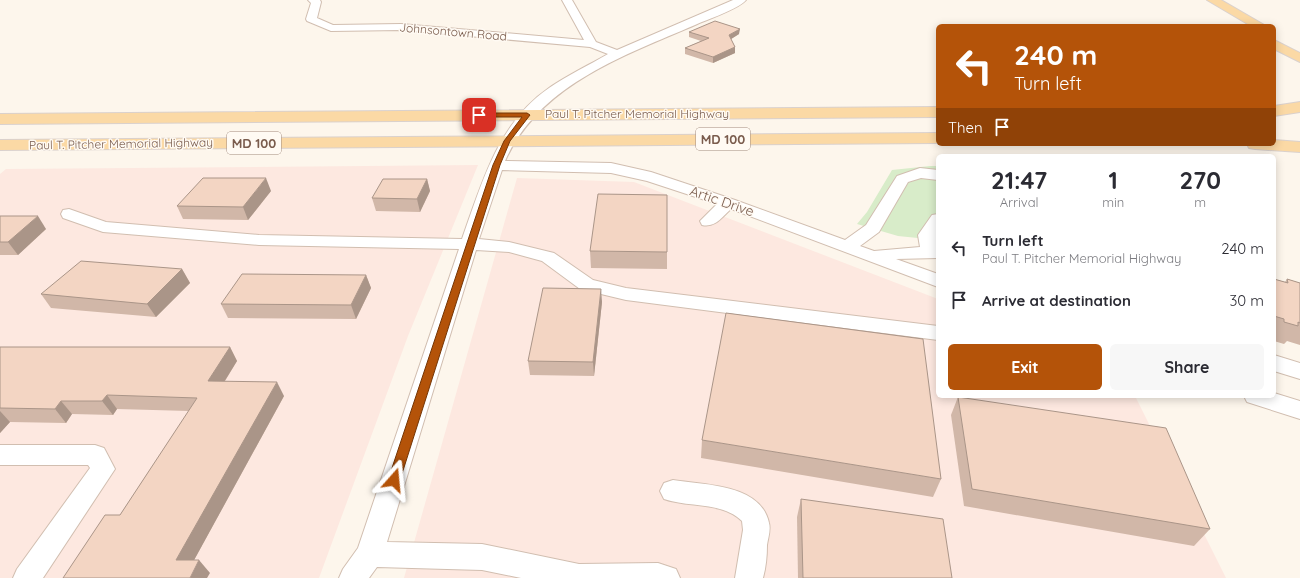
<!DOCTYPE html>
<html lang="en">
<head>
<meta charset="utf-8">
<style>
  body { margin:0; font-family:Quicksand,sans-serif; background:#f7f7f7; color:#2b2b33; height:100vh; display:flex; flex-direction:column; font-size:15px; white-space:nowrap }
  * { box-sizing:border-box; margin:0 }
  p { font-size:13px; color:#7c7c81 }
  .icon { flex:none; width:22px; height:22px; fill:none; stroke:currentColor; stroke-width:2; stroke-linecap:round; stroke-linejoin:round }
  .map { position:relative; flex:1; overflow:hidden }
  .details { position:absolute; left:936px; top:154px; width:340px; height:244px; display:flex; flex-direction:column; background:#fff; border-radius:6px; box-shadow:0 2px 10px #0003 }
  .details>* { flex:none }
  .top-card { position:absolute; left:936px; top:24px; width:340px; height:122px; border-radius:6px; box-shadow:0 2px 10px #0003; background:#b45309; color:#fff; overflow:hidden }
  .pin { position:absolute; display:grid; place-items:center; width:34px; height:34px; color:#fff; margin:-17px; border-radius:8px; box-shadow:0 2px 6px #0006 }
  .me { position:absolute; width:44px; margin:-22px; rotate:18deg; stroke-linejoin:round; filter:drop-shadow(0 0 3px #0008) }
  .turn { display:flex; align-items:center; gap:14px; height:84px; padding:0 12px; font-size:18px }
  .turn .icon { width:52px; height:52px; stroke-width:2.5 }
  .turn b { display:block; font-size:28px; line-height:34px }
  .then { display:flex; align-items:center; height:38px; padding:0 12px; background:#0003; gap:8px; font-size:15px }
  .eta { display:flex; justify-content:space-evenly; align-items:center; height:68px; text-align:center }
  .eta b { font-size:24px; font-weight:700; line-height:28px }
  .action { display:flex; gap:8px; margin-top:auto; padding:8px 12px }
  .action a { flex:1; height:46px; border-radius:6px; background:#b45309; color:#fff; font-size:16px; font-weight:700; line-height:46px; text-align:center }
  .action a+a { background:#f7f7f7; color:#2b2b33 }
  ul { padding:0; list-style:none }
  li { display:flex; align-items:center; gap:12px; height:52px; padding:0 12px }
  li div { flex:1 }
  li b { display:block; font-size:15px }
  li em { font-style:normal }
  .map>svg:first-child { display:block }
  .commercial { fill:#fde8e0 }
  .green { fill:#d8ecc9 }
  .lines { fill:none; stroke-linecap:round; stroke-linejoin:round }
  .minor-casing { stroke:#d1beb0; stroke-width:2 }
  .major-casing { stroke:#dad1cd; stroke-width:2 }
  .minor { fill:#fff; fill-rule:evenodd }
  .major { fill:#fbd9a5; fill-rule:evenodd }
  .wall { fill:#d1b7a8 }
  .shaded-wall { fill:#aa9588 }
  .building { fill:#f3d5c3; stroke:#aa9588 }
  .route { fill:#b45309; stroke:#753606 }
  .labels { text-anchor:middle; stroke-width:3; stroke-linejoin:round; paint-order:stroke }
  .far-street-label { font-size:12px; fill:#7a5c4d; stroke:#fffaf3 }
  .shield { fill:#fffaf3; stroke:#a28b7f; stroke-width:1 }
  .shield-label { font-size:13px; font-weight:bold; fill:#7a5c4d }
  .street-label { font-size:14px; fill:#7a5c4d; stroke:#fffaf3 }
</style>
</head>
<body>
<div class="map">
<svg width="1300" height="578" viewBox="0 0 1300 578">
  <rect width="100%" height="100%" fill="#fdf6ec"/>
  <g class="commercial">
    <path d="M478 165 408 336 319 578H0V174L6 169Z"/>
    <path d="M517 178 634 182 938 299V396H1135L1226 578H404Z"/>
  </g>
  <path class="green" d="M930 166H938V240L898 236 857 224 867 212 892 170Z"/>
  <g class="lines">
    <defs>
      <g id="minor">
        <path d="M308 0H320L321 2 317 18 333 25 401 24 584 40 562 0H572L596 42 617 50 733 0H746C739 9 706 20 695 25 623 56 539 85 505 161L611 163 651 172 735 200 845 240 866 225 897 176 920 168 938 170V180L921 178 908 182 879 232 860 246 874 251 920 247 918 235 932 215 938 214V231L936 235 938 258 896 259 938 274V287L731 209C722 217 715 228 702 225L700 221 717 204 647 181 611 173 502 170 479 239 509 242 554 253 593 280 626 288 938 326V340L626 300 580 289 542 261 509 252 476 250 387 542 482 544 579 564 658 563 676 569 680 578H521L482 570 377 567 369 578H339L343 569 358 548 459 249 259 245 103 232 63 218 61 214 63 210 69 209 106 222 259 235 462 239C482 183 498 123 549 88 568 75 589 65 608 54L590 47 401 30 331 31 307 21 306 19 311 3Z"/>
        <path d="M1274 355 1300 363V379L1274 371Z"/>
        <path d="M1274 393 1300 401V419L1247 402 1244 396H1274Z"/>
        <path d="M0 445H95L104 448 115 469 43 578H13L17 569 90 468 88 465H0Z"/>
        <path d="M673 480C705 485 761 484 769 523 771 530 768 538 767 545 767 556 766 567 763 578H735L743 530 742 521C721 501 689 508 664 499L660 491 664 483Z"/>
      </g>
      <g id="major">
        <path d="M1207 0H1221L1266 26H1251Z"/>
        <path d="M1274 40 1300 53V62L1274 49Z"/>
        <path d="M1300 102V112L1274 116V106Z"/>
        <path d="M938 107V117L0 124V114Z"/>
        <path d="M938 133V143L0 150V140Z"/>
        <path d="M1274 140 1300 142V152L1255 149 1249 148 1247 144H1274Z"/>
      </g>
    </defs>
    <use href="#minor" class="minor-casing"/>
    <use href="#major" class="major-casing"/>
    <use href="#minor" class="minor"/>
    <use href="#major" class="major"/>
  </g>
  <g class="wall">
    <path d="M689 32 739 34 731 39 735 47V53L713 63 685 54V48L701 41 689 37Z"/>
    <path d="M427 179 430 191 420 212 376 211 372 198Z"/>
    <path d="M271 191 248 220 183 219 177 206Z"/>
    <path d="M0 216 46 229 18 255H0Z"/>
    <path d="M590 251 667 252V269L591 268Z"/>
    <path d="M182 269 190 283 156 317 51 308 41 294Z"/>
    <path d="M366 275 371 288 356 319 228 318 221 304Z"/>
    <path d="M1274 279 1285 282 1287 279 1300 283V345L1287 341 1284 344 1274 341Z"/>
    <path d="M602 302 594 376 530 375 528 361Z"/>
    <path d="M0 347H230L237 361 225 381 284 396 194 560 210 573 120 515 189 411 117 409 113 415 72 414 66 423 10 422 0 433Z"/>
    <path d="M958 397 1210 529 1194 546 964 506 951 415Z"/>
    <path d="M702 440 941 479 933 497 701 458Z"/>
    <path d="M801 499 952 578H798L797 517Z"/>
  </g>
  <g class="shaded-wall">
    <path d="M740 29 739 34 728 41 729 35Z"/>
    <path d="M735 47V53L713 63V57Z"/>
    <path d="M266 178 271 191 248 220 243 207Z"/>
    <path d="M427 179 430 191 420 212 417 199Z"/>
    <path d="M38 216 46 229 18 255 8 242Z"/>
    <path d="M182 269 190 283 156 317 147 304Z"/>
    <path d="M366 275 371 288 356 319 351 305Z"/>
    <path d="M601 289 602 302 594 376 593 362Z"/>
    <path d="M230 347 237 361 216 395 208 381Z"/>
    <path d="M277 382 284 396 187 573 176 560Z"/>
    <path d="M107 395 117 409 113 415 102 401Z"/>
    <path d="M61 401 72 414 66 423 55 409Z"/>
    <path d="M0 411 10 422 0 433Z"/>
    <path d="M199 560 210 573 207 578H190Z"/>
  </g>
  <g class="building">
    <path d="M715 21 740 29 729 35 735 47 713 57 685 48 709 38 689 32Z"/>
    <path d="M203 178H266L243 207 177 206Z"/>
    <path d="M383 179H427L417 199 372 198Z"/>
    <path d="M598 194 667 195V252L590 251Z"/>
    <path d="M0 216H38L8 242H0Z"/>
    <path d="M81 261 182 269 147 304 41 294Z"/>
    <path d="M242 274 366 275 351 305 221 304Z"/>
    <path d="M1274 279 1288 283 1287 279 1300 283V323L1298 322V326L1284 322V319L1274 316Z"/>
    <path d="M543 288 601 289 593 362 528 361Z"/>
    <path d="M726 313 923 339 941 479 702 440Z"/>
    <path d="M0 347H230L208 381 277 382 176 560H199L190 578H63L105 515H120L197 398 107 395 102 401H61L55 409 0 408Z"/>
    <path d="M958 397 1166 428 1210 529 972 489Z"/>
    <path d="M801 499 943 519 952 578H803Z"/>
  </g>
  <path class="route" d="M527 113 530 115 510 141 500 165 400 480 398 484 394 485 390 484 388 480 493 165 504 141 522 117H479L476 115 479 113Z"/>
  <g class="labels">
    <g class="far-street-label">
      <text transform="translate(453 32) rotate(5)" y="4">Johnsontown Road</text>
      <text x="637" y="118">Paul T. Pitcher Memorial Highway</text>
      <text transform="translate(121 144) rotate(-1)" y="4">Paul T. Pitcher Memorial Highway</text>
    </g>
    <g class="shield">
      <rect x="696" y="128" width="54" height="22" rx="3"/>
      <rect x="227" y="132" width="54" height="22" rx="3"/>
    </g>
    <g class="shield-label">
      <text x="723" y="144">MD 100</text>
      <text x="254" y="148">MD 100</text>
    </g>
    <g class="street-label">
      <text transform="translate(722 201) rotate(19)" y="5">Artic Drive</text>
    </g>
  </g>
</svg>
<div class="pin" style="left:479px;top:115px;background:#d93025"><svg class="icon" aria-label="arrive" viewBox="0 0 24 24"><path d="M6 21V4h12l-3 4 3 4H6"/></svg></div>
<svg class="me" style="left:394px;top:480px" viewBox="-20 -20 40 40"><path d="M0-17L14 15 0 8-14 15z" fill="#b45309" stroke="#fff" stroke-width="4"/></svg>
<div class="top-card">
<div class="turn"><svg class="icon" aria-label="left" viewBox="0 0 24 24"><path d="M17 20v-9H6M10 6l-5 5 5 5"/></svg><div><b>240 m</b>Turn left</div></div>
<div class="then">Then<svg class="icon" aria-label="arrive" viewBox="0 0 24 24"><path d="M6 21V4h12l-3 4 3 4H6"/></svg></div>
</div>
<section class="details">
<div class="eta">
<div><b>21:47</b><p>Arrival</p></div>
<div><b>1</b><p>min</p></div>
<div><b>270</b><p>m</p></div>
</div>
<ul>
<li><svg class="icon" aria-label="left" viewBox="0 0 24 24"><path d="M17 20v-9H6M10 6l-5 5 5 5"/></svg><div><b>Turn left</b><p>Paul T. Pitcher Memorial Highway</p></div><em>240 m</em></li>
<li><svg class="icon" aria-label="arrive" viewBox="0 0 24 24"><path d="M6 21V4h12l-3 4 3 4H6"/></svg><div><b>Arrive at destination</b></div><em>30 m</em></li>
</ul>
<div class="action"><a>Exit</a><a>Share</a></div>
</section>
</div>
</body>
</html>
